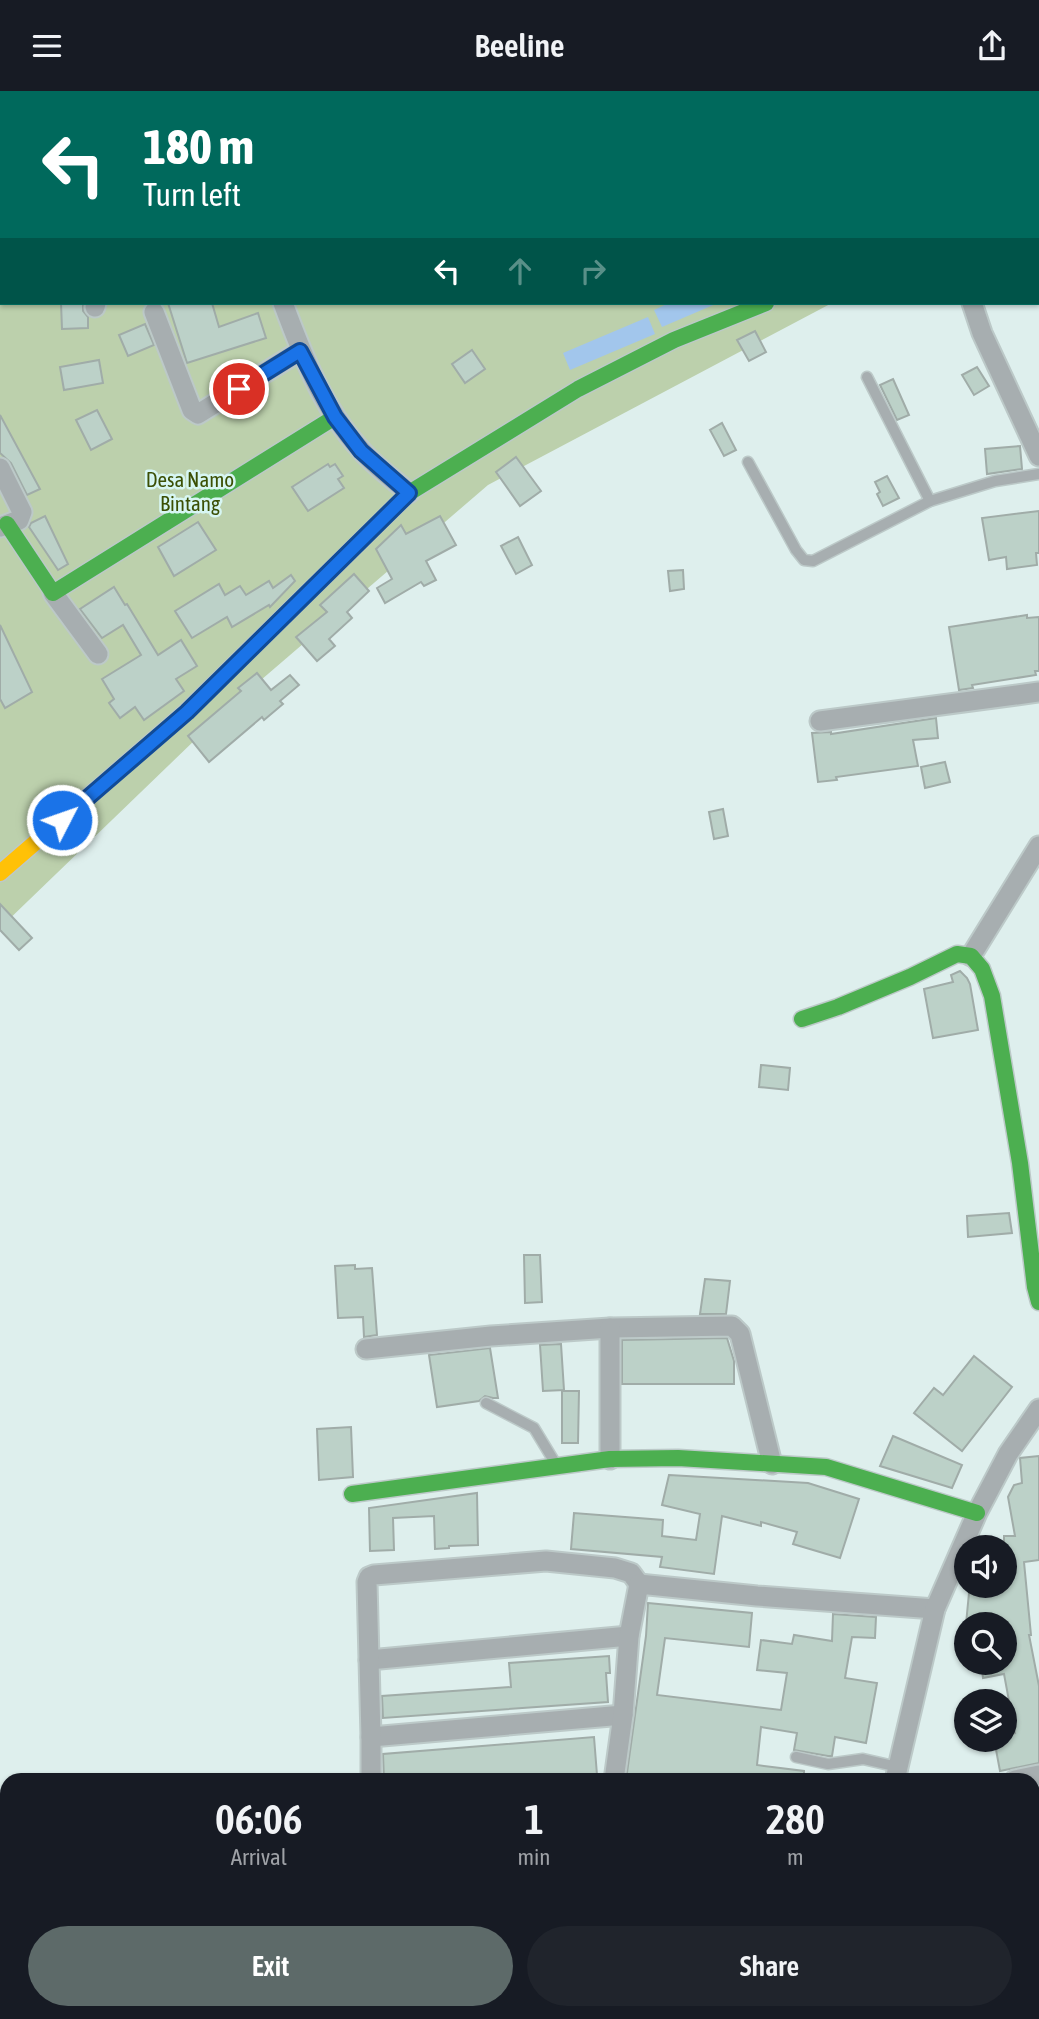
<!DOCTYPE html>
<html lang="en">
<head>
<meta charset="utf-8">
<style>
  body { margin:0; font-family:"Asap Condensed",sans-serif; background:#20242c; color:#f1f3f6; height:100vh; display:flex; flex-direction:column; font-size:26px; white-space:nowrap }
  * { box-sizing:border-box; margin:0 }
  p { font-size:23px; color:#9ea1a6 }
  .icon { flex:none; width:38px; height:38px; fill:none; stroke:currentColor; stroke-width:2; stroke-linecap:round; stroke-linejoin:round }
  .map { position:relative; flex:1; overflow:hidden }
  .side { position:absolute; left:0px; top:1682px; width:1040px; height:247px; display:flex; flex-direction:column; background:#171b24; border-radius:21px 21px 0 0; box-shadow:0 2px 5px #0004 }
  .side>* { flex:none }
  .top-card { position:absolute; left:0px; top:0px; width:1040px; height:214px; box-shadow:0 2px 5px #0004; background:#00695c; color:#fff; overflow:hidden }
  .controls { position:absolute; left:954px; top:1444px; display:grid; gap:14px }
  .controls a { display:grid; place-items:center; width:63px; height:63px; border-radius:50%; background:#171b24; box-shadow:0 2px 5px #0004; font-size:35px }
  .pin { position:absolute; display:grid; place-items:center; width:60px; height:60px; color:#fff; margin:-30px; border:4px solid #fff; border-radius:50%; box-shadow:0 2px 7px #0007 }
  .me { position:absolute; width:77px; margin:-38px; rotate:49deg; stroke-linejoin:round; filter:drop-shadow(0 0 5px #0008) }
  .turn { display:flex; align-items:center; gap:24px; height:147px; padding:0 28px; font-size:32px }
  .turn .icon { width:91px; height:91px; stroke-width:2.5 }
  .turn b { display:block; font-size:49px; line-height:60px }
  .lanes { display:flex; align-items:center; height:66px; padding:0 28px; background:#0003; justify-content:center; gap:35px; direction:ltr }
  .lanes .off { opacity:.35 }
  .eta { display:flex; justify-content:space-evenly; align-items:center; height:119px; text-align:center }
  .eta b { font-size:42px; font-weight:600; line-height:49px }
  .button { display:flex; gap:14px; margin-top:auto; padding:14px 28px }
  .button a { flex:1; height:80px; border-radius:42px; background:#5d6a69; color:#fff; font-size:28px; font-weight:600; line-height:80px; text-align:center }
  .button a+a { background:#20242c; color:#f1f3f6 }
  header { display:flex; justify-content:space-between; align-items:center; height:91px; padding:0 28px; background:#171b24; font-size:32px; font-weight:600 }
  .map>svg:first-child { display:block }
  .forest { fill:#bcd0ac }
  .water { fill:#a2c6ec }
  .building { fill:#bcd1c8; stroke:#a0aca8; stroke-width:2 }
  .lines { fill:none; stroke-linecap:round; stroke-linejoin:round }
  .lane-casing { stroke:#bcc9c8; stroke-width:13 }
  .street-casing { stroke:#bcc9c8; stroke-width:23 }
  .fast-casing { stroke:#bcc9c8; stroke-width:19 }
  .slow-casing { stroke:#bcc9c8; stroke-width:19 }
  .lane { stroke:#a7aeb0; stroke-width:10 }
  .street { stroke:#a7aeb0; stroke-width:19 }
  .fast { stroke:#4caf50; stroke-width:16 }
  .slow { stroke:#ffc107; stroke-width:16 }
  .route-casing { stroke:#114b97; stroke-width:18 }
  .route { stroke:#1a73e8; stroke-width:12 }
  .labels { text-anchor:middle; stroke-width:5; stroke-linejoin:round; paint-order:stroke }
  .park-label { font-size:21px; fill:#3b4f04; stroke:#d7f6f3 }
</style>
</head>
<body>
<header><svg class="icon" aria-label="menu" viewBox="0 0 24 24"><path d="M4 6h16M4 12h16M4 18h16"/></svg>Beeline<svg class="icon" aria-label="share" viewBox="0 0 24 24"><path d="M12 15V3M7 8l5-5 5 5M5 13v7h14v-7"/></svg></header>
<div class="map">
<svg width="1039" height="1928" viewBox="0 0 1039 1928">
  <rect width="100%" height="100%" fill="#deefed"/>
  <path class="forest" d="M0 0H1039V124L1038 2H2V212H832L488 394 225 620 0 837Z"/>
  <g class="water">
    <path d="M669 212H718L662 236 654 219Z"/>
    <path d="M648 226 655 243 570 279 563 262Z"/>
  </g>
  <g class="building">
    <path d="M61 212H83V220L88 226V237L62 238Z"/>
    <path d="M168 212H212L219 236 258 222 266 247 187 272Z"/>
    <path d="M145 233 154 254 128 265 119 244Z"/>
    <path d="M755 240 766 261 749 270 737 249Z"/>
    <path d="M472 259 485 278 465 292 452 273Z"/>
    <path d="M99 269 103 292 64 299 60 276Z"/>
    <path d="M977 276 989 295 974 304 962 284Z"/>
    <path d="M893 288 909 324 897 329 880 294Z"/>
    <path d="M97 319 112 348 91 359 76 329Z"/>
    <path d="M0 324 40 398 27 404 11 372 0 362Z"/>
    <path d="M722 332 736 359 724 365 710 339Z"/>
    <path d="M1020 355 1022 378 987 383 985 358Z"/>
    <path d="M516 366 541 400 520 415 496 381Z"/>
    <path d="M328 373 330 376 335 373 343 385 338 388 344 397 308 420 292 396Z"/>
    <path d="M887 385 899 407 883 415 877 403 880 401 875 391Z"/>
    <path d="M1039 420V462H1036L1037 474 1007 478 1006 466 989 469 982 427Z"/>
    <path d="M45 425 68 473 58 479 29 436 31 432Z"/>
    <path d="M440 425 456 454 426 470 436 489 424 495 421 491 385 512 377 497 392 488 376 458 401 434 406 443Z"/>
    <path d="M198 431 216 459 174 485 158 456Z"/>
    <path d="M518 446 532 474 516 483 501 455Z"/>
    <path d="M683 479 684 498 670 500 668 480Z"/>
    <path d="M354 483 369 500 347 521 352 527 329 548 335 555 317 570 296 546 327 521 320 514Z"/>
    <path d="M291 484 295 490 270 516 269 514 232 536 227 526 192 547 175 520 219 493 225 504 240 495 246 504 269 490 273 497Z"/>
    <path d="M114 496 125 514 127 513 158 564 181 549 197 575 176 588 184 600 144 629 135 616 120 627 109 612 114 608 102 588 141 564 123 534 102 547 80 518Z"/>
    <path d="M1027 524V527L1039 526V580H1035L1036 584 972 594 973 597 959 599 949 536Z"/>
    <path d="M0 534 32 601 5 617 0 608Z"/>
    <path d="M257 582 271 599 290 584 299 594 280 610 283 613 264 629 262 626 209 671 188 645 241 600 238 597Z"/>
    <path d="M936 627 938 647 913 649 918 675 836 686 837 689 818 691 812 642 831 641V643Z"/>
    <path d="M945 671 950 691 925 697 921 676Z"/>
    <path d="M723 718 728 745 714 748 709 721Z"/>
    <path d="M0 813 32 847 19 859 0 839Z"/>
    <path d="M960 880 967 887 970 893 978 939 933 947 924 898 953 891 951 884Z"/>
    <path d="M761 974 790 977 788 999 759 996Z"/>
    <path d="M1009 1122 1012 1142 968 1146 967 1125Z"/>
    <path d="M524 1164H540L542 1211 525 1212Z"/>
    <path d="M355 1174V1178L372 1177 377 1244 364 1246 363 1226 338 1227 335 1175Z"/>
    <path d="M705 1188 730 1190 726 1223H700Z"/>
    <path d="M727 1247 734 1270V1293H622V1249Z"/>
    <path d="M561 1253 564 1299 543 1300 540 1254Z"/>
    <path d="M490 1257 498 1307H493L485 1305 479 1310 437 1316 429 1264Z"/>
    <path d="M974 1265 1012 1296 962 1360 914 1322 934 1297 943 1304Z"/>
    <path d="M562 1300H579L578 1352H562Z"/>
    <path d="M351 1336 353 1386 319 1389 317 1338Z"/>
    <path d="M893 1345 962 1374 952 1397 880 1375Z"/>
    <path d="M1039 1365V1469L1024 1471 1031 1544H1029L1039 1595V1672L1000 1680 994 1648H1004V1643L1015 1642 1004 1583 983 1587 981 1572H1004V1533H966L969 1502 987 1503 988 1494H1004V1445H1015L1008 1406 1014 1394 1022 1392 1020 1367Z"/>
    <path d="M669 1384 808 1392 859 1408 840 1467 793 1453 797 1441 761 1431V1435L722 1425 714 1483 660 1476 662 1466 571 1458 574 1422 663 1429 662 1445 696 1449 700 1423 662 1414Z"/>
    <path d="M477 1402 478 1454 449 1455V1457L435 1458 434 1425 393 1427 394 1459 370 1460 369 1417Z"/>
    <path d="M648 1512 752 1522 749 1556 665 1547 657 1604 781 1619 787 1582 757 1579 761 1549 792 1553 794 1544 832 1550 833 1523 876 1526 875 1547 852 1546 845 1587 877 1592 866 1652 835 1646 832 1665H828L794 1659 797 1642 761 1636 757 1674 804 1680V1689H626L646 1545Z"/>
    <path d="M609 1565 610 1582H606L608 1611 383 1627 382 1605 511 1596 509 1572Z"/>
    <path d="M594 1646 597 1684 543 1689H384L383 1663Z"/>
  </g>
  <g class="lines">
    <defs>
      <g id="lane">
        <path d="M867 286 930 410"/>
        <path d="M748 371 796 459 804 469 813 470 930 410 995 390 1039 383"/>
        <path d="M486 1312 534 1337 554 1370"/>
        <path d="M796 1666 828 1673 863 1668 898 1676"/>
        <path d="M703 1928 705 1922"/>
      </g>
      <g id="street">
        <path d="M200 0V2"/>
        <path d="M747 0 748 2"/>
        <path d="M355 2 358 0"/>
        <path d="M1036 2 1039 1"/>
        <path d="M1038 59 1039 60"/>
        <path d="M1038 90 1039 89"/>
        <path d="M0 130H2"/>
        <path d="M283 212C302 263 323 318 361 359 375 375 393 388 409 402"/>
        <path d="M972 212 982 242 1039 365"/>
        <path d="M95 216 96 212"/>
        <path d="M154 221 192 319 198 323 300 260"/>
        <path d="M0 377 22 421 19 429 0 436"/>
        <path d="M53 502 98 563"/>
        <path d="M820 630 1039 601"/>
        <path d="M971 865 1039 755"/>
        <path d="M366 1258 491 1245 610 1237 732 1235 740 1243 772 1373"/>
        <path d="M610 1368V1237"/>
        <path d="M369 1569 629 1545"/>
        <path d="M371 1646 623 1624"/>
        <path d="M371 1689V1646L367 1491 369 1486 374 1484 546 1470 615 1477 631 1482 639 1493"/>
        <path d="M614 1689 623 1624 629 1545 639 1493 757 1505 935 1518"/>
        <path d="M895 1689 935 1518 977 1422 1008 1363 1039 1318"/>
        <path d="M1015 1689 1039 1684"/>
        <path d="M1032 1918H1039"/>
        <path d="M47 1922 51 1928"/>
        <path d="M152 1922 155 1928"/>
        <path d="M266 1922 269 1928"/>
        <path d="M380 1922 383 1928"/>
        <path d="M497 1922 500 1928"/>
        <path d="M528 1922 532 1928"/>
        <path d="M771 1922 808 1928"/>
        <path d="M421 1928 433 1922"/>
        <path d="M659 1928 672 1922"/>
        <path d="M836 1928 838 1922"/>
      </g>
      <g id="fast">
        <path d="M7 433 53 502 335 326"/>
        <path d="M340 470 409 402 578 298 674 249 766 212"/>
        <path d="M802 928 838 916 910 886 957 863 971 865 982 878 992 905 1020 1072 1035 1196 1039 1211"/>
        <path d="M352 1403 610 1368 678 1367 826 1376 977 1422"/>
      </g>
      <path id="slow" d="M0 782 186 621 340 470"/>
    </defs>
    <use href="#lane" class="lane-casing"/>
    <use href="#street" class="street-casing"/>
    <use href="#fast" class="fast-casing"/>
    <use href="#slow" class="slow-casing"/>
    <use href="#lane" class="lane"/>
    <use href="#street" class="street"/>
    <use href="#fast" class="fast"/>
    <use href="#slow" class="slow"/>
  </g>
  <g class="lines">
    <defs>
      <path id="route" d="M62 729 187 621 409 402 361 360 335 326 300 260 239 298"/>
    </defs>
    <use href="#route" class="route-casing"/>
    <use href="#route" class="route"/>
  </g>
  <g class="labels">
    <g class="park-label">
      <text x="190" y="396">Desa Namo<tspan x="190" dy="24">Bintang</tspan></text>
    </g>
  </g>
</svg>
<div class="controls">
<a><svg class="icon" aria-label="sound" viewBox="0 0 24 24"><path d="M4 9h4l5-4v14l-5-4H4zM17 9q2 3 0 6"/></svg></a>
<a><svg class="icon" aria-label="search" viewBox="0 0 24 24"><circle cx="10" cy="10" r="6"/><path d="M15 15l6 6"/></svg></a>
<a><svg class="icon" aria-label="layers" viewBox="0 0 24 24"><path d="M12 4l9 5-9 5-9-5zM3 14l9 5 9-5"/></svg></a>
</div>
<div class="pin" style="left:239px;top:298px;background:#d93025"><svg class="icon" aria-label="arrive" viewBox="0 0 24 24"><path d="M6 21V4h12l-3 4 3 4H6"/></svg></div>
<svg class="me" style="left:62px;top:729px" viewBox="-20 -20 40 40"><circle r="17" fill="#1a73e8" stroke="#fff" stroke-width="3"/><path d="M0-11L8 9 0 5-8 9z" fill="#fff"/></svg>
<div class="top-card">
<div class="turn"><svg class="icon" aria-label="left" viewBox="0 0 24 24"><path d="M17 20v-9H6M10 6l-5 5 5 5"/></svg><div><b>180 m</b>Turn left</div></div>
<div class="lanes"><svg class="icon" aria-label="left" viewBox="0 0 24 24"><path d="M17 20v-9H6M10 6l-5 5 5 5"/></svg><svg class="icon off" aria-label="ahead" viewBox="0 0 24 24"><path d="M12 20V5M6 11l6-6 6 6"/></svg><svg class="icon off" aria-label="right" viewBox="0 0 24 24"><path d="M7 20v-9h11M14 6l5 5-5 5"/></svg></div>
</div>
<section class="side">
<div class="eta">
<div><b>06:06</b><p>Arrival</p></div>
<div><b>1</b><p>min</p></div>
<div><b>280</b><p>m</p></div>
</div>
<div class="button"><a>Exit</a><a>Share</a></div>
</section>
</div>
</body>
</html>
